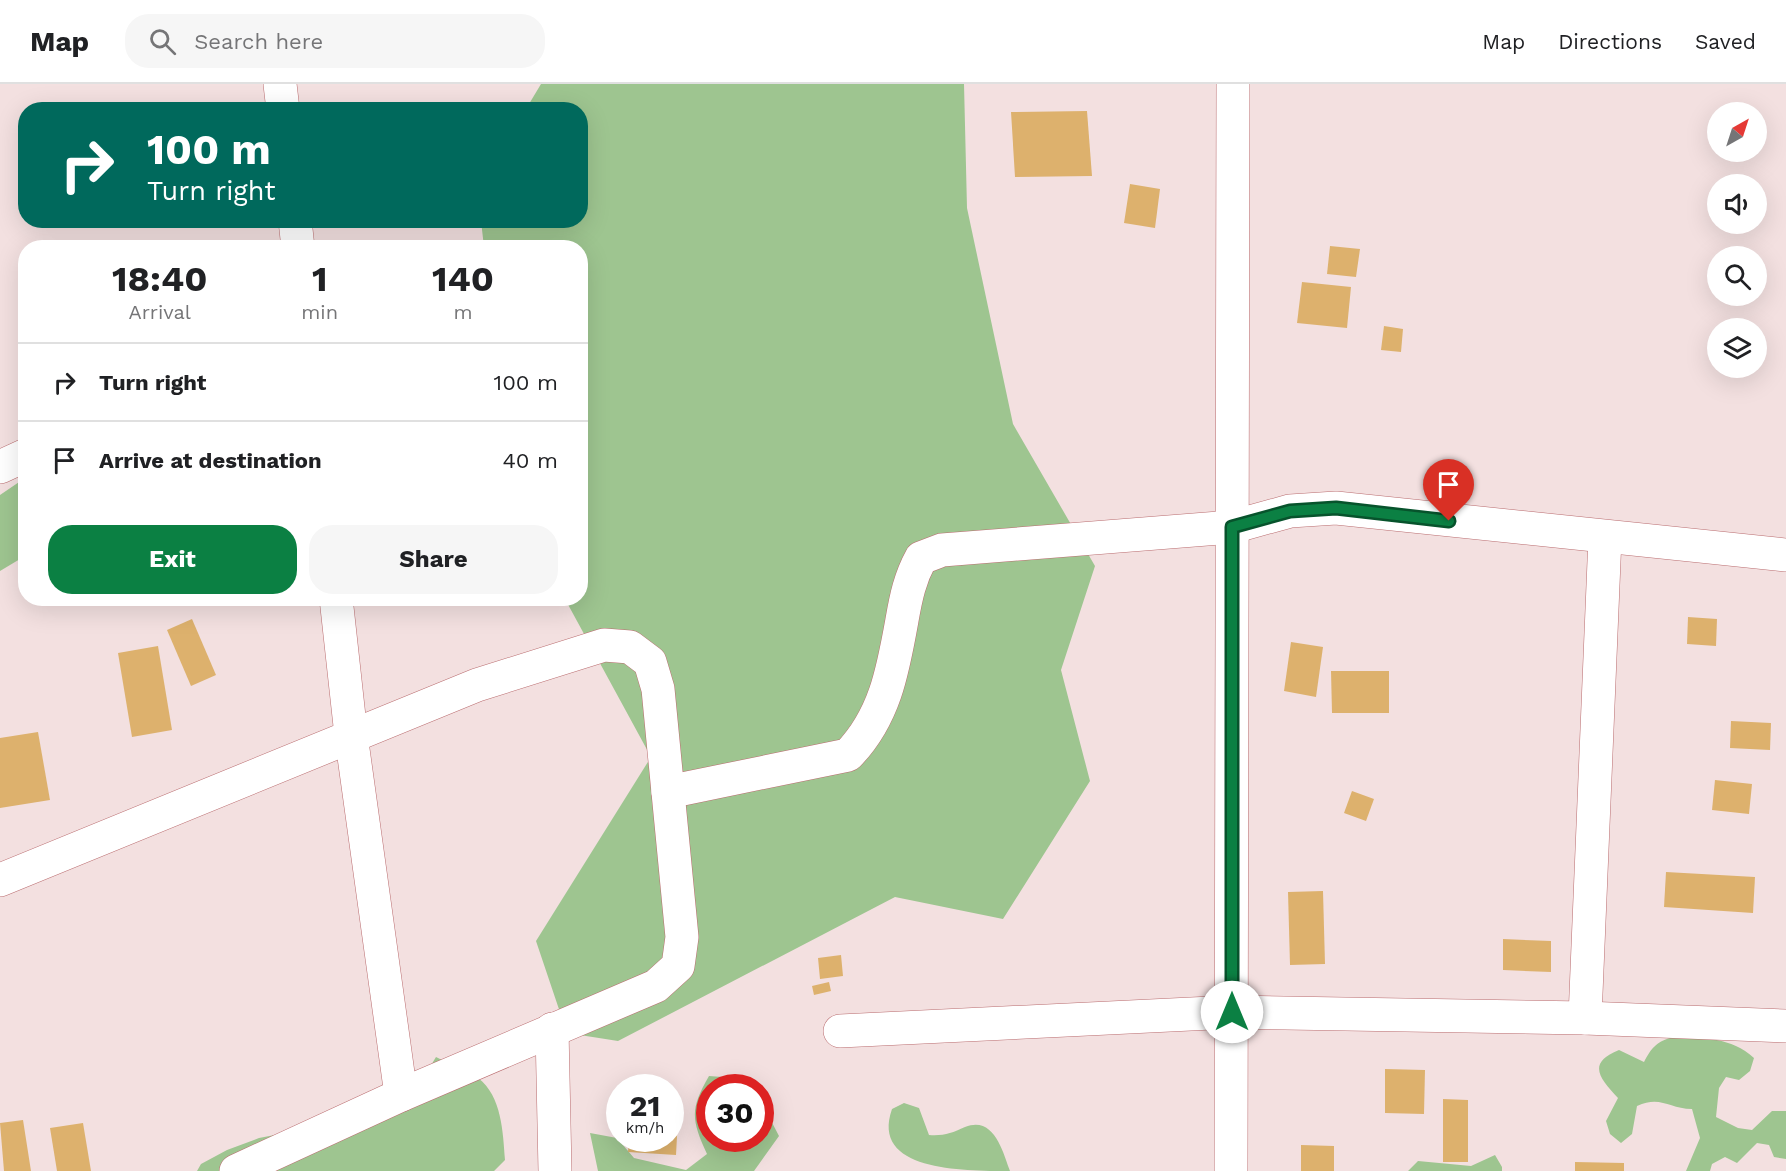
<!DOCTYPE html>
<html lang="en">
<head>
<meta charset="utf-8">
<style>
  body { margin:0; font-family:"Work Sans",sans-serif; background:#f6f6f6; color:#202124; height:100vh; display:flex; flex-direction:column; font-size:22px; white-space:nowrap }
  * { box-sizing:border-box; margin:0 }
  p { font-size:20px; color:#757577 }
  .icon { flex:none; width:33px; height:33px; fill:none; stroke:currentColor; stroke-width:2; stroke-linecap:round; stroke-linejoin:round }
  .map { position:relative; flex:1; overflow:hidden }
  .side { position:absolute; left:18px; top:156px; width:570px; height:366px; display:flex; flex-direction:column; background:#fff; border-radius:24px; box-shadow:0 6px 24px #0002 }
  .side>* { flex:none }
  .hud { position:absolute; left:18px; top:18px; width:570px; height:126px; border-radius:24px; box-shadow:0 6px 24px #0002; background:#00695c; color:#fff; overflow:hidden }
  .needle { width:39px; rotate:39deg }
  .fabs { position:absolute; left:1707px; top:18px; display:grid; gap:12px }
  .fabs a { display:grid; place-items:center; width:60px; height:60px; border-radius:50%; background:#fff; box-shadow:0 6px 24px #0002; font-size:30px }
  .speed { position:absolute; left:606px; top:990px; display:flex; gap:12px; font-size:30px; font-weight:700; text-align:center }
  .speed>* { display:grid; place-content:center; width:78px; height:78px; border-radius:50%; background:#fff; box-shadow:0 6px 24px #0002; line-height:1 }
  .speed small { font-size:15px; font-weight:400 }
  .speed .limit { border:9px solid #d22; background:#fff; color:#111 }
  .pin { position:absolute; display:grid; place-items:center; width:51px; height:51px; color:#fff; margin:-62px -26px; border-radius:50% 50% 50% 0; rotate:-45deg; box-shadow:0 0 6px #0007 }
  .pin .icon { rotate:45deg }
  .me { position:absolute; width:66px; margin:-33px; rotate:0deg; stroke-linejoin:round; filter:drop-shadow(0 0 4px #0008) }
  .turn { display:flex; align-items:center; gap:21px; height:126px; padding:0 30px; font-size:27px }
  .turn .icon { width:78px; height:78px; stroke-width:2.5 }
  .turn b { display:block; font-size:42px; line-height:51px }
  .eta { display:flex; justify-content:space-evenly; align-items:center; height:102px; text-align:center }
  .eta b { font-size:36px; font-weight:700; line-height:42px }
  .action { display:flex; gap:12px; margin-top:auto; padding:12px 30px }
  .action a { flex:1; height:69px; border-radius:24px; background:#0b8043; color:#fff; font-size:24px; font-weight:700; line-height:69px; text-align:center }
  .action a+a { background:#f6f6f6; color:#202124 }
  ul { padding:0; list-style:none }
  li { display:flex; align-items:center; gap:18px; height:78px; padding:0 30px; border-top:2px solid #e0e0e0 }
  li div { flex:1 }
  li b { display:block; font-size:22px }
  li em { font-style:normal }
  header { display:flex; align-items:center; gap:36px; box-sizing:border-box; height:84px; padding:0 30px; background:#fff; border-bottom:2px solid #e0e0e0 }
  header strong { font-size:28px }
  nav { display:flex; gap:33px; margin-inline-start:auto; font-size:21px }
  .search { width:420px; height:54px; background:#f6f6f6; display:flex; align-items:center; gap:15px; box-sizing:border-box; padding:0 21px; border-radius:24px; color:#757577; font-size:22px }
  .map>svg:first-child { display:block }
  .green { fill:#9ec590 }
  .building { fill:#ddb16d }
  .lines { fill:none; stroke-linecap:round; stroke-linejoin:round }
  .minor-casing { stroke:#ba6c6f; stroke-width:34 }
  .minor { stroke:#fff; stroke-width:33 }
  .route-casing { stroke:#07532c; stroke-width:15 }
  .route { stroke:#0b8043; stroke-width:10 }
</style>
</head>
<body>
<header>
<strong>Map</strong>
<div class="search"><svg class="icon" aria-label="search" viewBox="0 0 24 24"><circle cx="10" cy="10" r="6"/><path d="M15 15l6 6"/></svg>Search here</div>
<nav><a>Map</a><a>Directions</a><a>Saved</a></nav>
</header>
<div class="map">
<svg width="1786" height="1087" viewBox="0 0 1786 1087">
  <rect width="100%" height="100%" fill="#f3e0e0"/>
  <g class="green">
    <path d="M541 0H964L967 124 1013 340 1095 482 1061 586 1090 697 1003 835 895 813 618 957 567 949 536 857 651 673 565 515 580 514V164L484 163 481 137 580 136V26L526 25Z"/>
    <path d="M25 394V472L0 487V411Z"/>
    <path d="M1674 953C1704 954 1731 953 1754 974L1750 987 1739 996 1726 993 1719 1004 1716 1033 1738 1044 1752 1046 1772 1027H1786V1075L1774 1073 1769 1061 1757 1059 1737 1079 1725 1073 1712 1080 1710 1087H1686L1700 1054 1692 1025C1669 1025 1661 1011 1637 1022L1632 1050 1621 1059 1610 1050 1606 1037 1618 1014C1600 995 1586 979 1619 966L1644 978C1652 963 1657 957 1674 953Z"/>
    <path d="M436 973C449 980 466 985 478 994 502 1012 503 1049 505 1076L494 1087H197L201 1080 227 1066 259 1054 316 1043 422 996Z"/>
    <path d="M709 992 736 994 733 1003 710 1004V1054H760L761 1028 767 1029 779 1052 754 1087H598L590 1049 617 1054 634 1074 686 1086 707 1070C691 1035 690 1025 709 992Z"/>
    <path d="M904 1019 919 1024 929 1051C944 1052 952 1049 965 1043 994 1031 1003 1068 1010 1087 961 1087 870 1087 892 1025Z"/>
    <path d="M1495 1071 1502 1083V1087H1408L1418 1077 1471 1082Z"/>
  </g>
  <g class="building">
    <path d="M1087 27 1092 92 1015 93 1011 28Z"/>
    <path d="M1130 100 1160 105 1155 144 1124 139Z"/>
    <path d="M1330 162 1360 165 1356 193 1327 190Z"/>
    <path d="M1302 198 1351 203 1347 244 1297 239Z"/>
    <path d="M1384 242 1403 245 1401 268 1381 266Z"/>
    <path d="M1688 533 1717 535 1716 562 1687 560Z"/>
    <path d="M192 535 216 591 191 602 167 546Z"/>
    <path d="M1291 558 1323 563 1316 613 1284 607Z"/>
    <path d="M158 562 172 646 132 653 118 569Z"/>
    <path d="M1331 587H1389V629H1332Z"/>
    <path d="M1731 637 1771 639 1770 666 1730 664Z"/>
    <path d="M38 648 50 716 0 724V654Z"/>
    <path d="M1715 696 1752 700 1749 730 1712 726Z"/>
    <path d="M1352 707 1374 715 1366 737 1344 729Z"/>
    <path d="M1666 788 1755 793 1753 829 1664 823Z"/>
    <path d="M1323 807 1325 880 1290 881 1288 808Z"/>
    <path d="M1503 855 1551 857V888L1503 886Z"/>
    <path d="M841 871 843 892 820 895 818 874Z"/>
    <path d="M829 898 831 907 814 911 812 902Z"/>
    <path d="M1385 985 1425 986 1424 1030 1385 1029Z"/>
    <path d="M1443 1015 1468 1016V1078H1443Z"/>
    <path d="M670 1034H678L676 1071 628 1068 629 1054H670Z"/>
    <path d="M23 1036 31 1087H4L0 1039Z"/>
    <path d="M83 1039 91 1087H57L50 1044Z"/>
    <path d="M1301 1061 1334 1062V1087H1301Z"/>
    <path d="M1575 1078 1624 1079V1087H1575Z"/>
  </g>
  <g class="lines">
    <defs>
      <g id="minor">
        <path d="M280 0 283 26"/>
        <path d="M295 136 298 164"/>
        <path d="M0 383 26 371"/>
        <path d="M336 514 351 651 401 1011"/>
        <path d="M668 708 848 671C885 633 893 586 902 536 906 513 910 494 921 474L942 466 1232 443 1290 427 1336 424 1786 471"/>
        <path d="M0 796 477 601 604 561 630 563 650 578 658 605 682 853 678 882 656 902 401 1011 236 1087"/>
        <path d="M1585 934 1605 453"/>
        <path d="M552 945 555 1087"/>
        <path d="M840 947 1232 928 1585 934 1786 942"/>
        <path d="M1231 1087 1233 0"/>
      </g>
    </defs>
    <use href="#minor" class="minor-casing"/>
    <use href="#minor" class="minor"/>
  </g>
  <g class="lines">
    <defs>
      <path id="route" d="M1232 928V443L1290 427 1336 424 1449 437"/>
    </defs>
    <use href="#route" class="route-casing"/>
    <use href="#route" class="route"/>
  </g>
</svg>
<div class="fabs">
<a><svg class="needle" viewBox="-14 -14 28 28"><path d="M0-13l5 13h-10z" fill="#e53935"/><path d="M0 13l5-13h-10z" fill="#757577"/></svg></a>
<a><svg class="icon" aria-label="sound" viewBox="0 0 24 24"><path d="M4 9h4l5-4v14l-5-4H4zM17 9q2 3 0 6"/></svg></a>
<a><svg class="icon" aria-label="search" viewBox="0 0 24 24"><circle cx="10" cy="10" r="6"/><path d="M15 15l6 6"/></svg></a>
<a><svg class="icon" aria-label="layers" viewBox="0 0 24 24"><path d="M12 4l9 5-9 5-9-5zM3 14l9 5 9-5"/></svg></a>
</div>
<div class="speed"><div>21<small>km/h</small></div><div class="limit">30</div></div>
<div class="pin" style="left:1449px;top:437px;background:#d93025"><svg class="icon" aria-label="arrive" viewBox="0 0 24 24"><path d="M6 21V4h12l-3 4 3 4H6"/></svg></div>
<svg class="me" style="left:1232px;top:928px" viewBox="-20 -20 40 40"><circle r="19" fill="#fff"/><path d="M0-13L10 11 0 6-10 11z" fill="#0b8043"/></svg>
<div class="hud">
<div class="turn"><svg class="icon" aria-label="right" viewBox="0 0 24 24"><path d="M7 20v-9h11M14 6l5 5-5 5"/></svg><div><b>100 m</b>Turn right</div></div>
</div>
<section class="side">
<div class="eta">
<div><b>18:40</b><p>Arrival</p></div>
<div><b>1</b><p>min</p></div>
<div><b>140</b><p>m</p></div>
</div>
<ul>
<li><svg class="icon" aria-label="right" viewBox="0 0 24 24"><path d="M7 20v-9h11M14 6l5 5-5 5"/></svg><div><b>Turn right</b></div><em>100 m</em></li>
<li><svg class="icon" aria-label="arrive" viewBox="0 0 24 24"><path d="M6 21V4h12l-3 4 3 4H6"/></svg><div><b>Arrive at destination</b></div><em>40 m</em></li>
</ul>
<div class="action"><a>Exit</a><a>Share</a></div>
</section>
</div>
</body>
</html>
